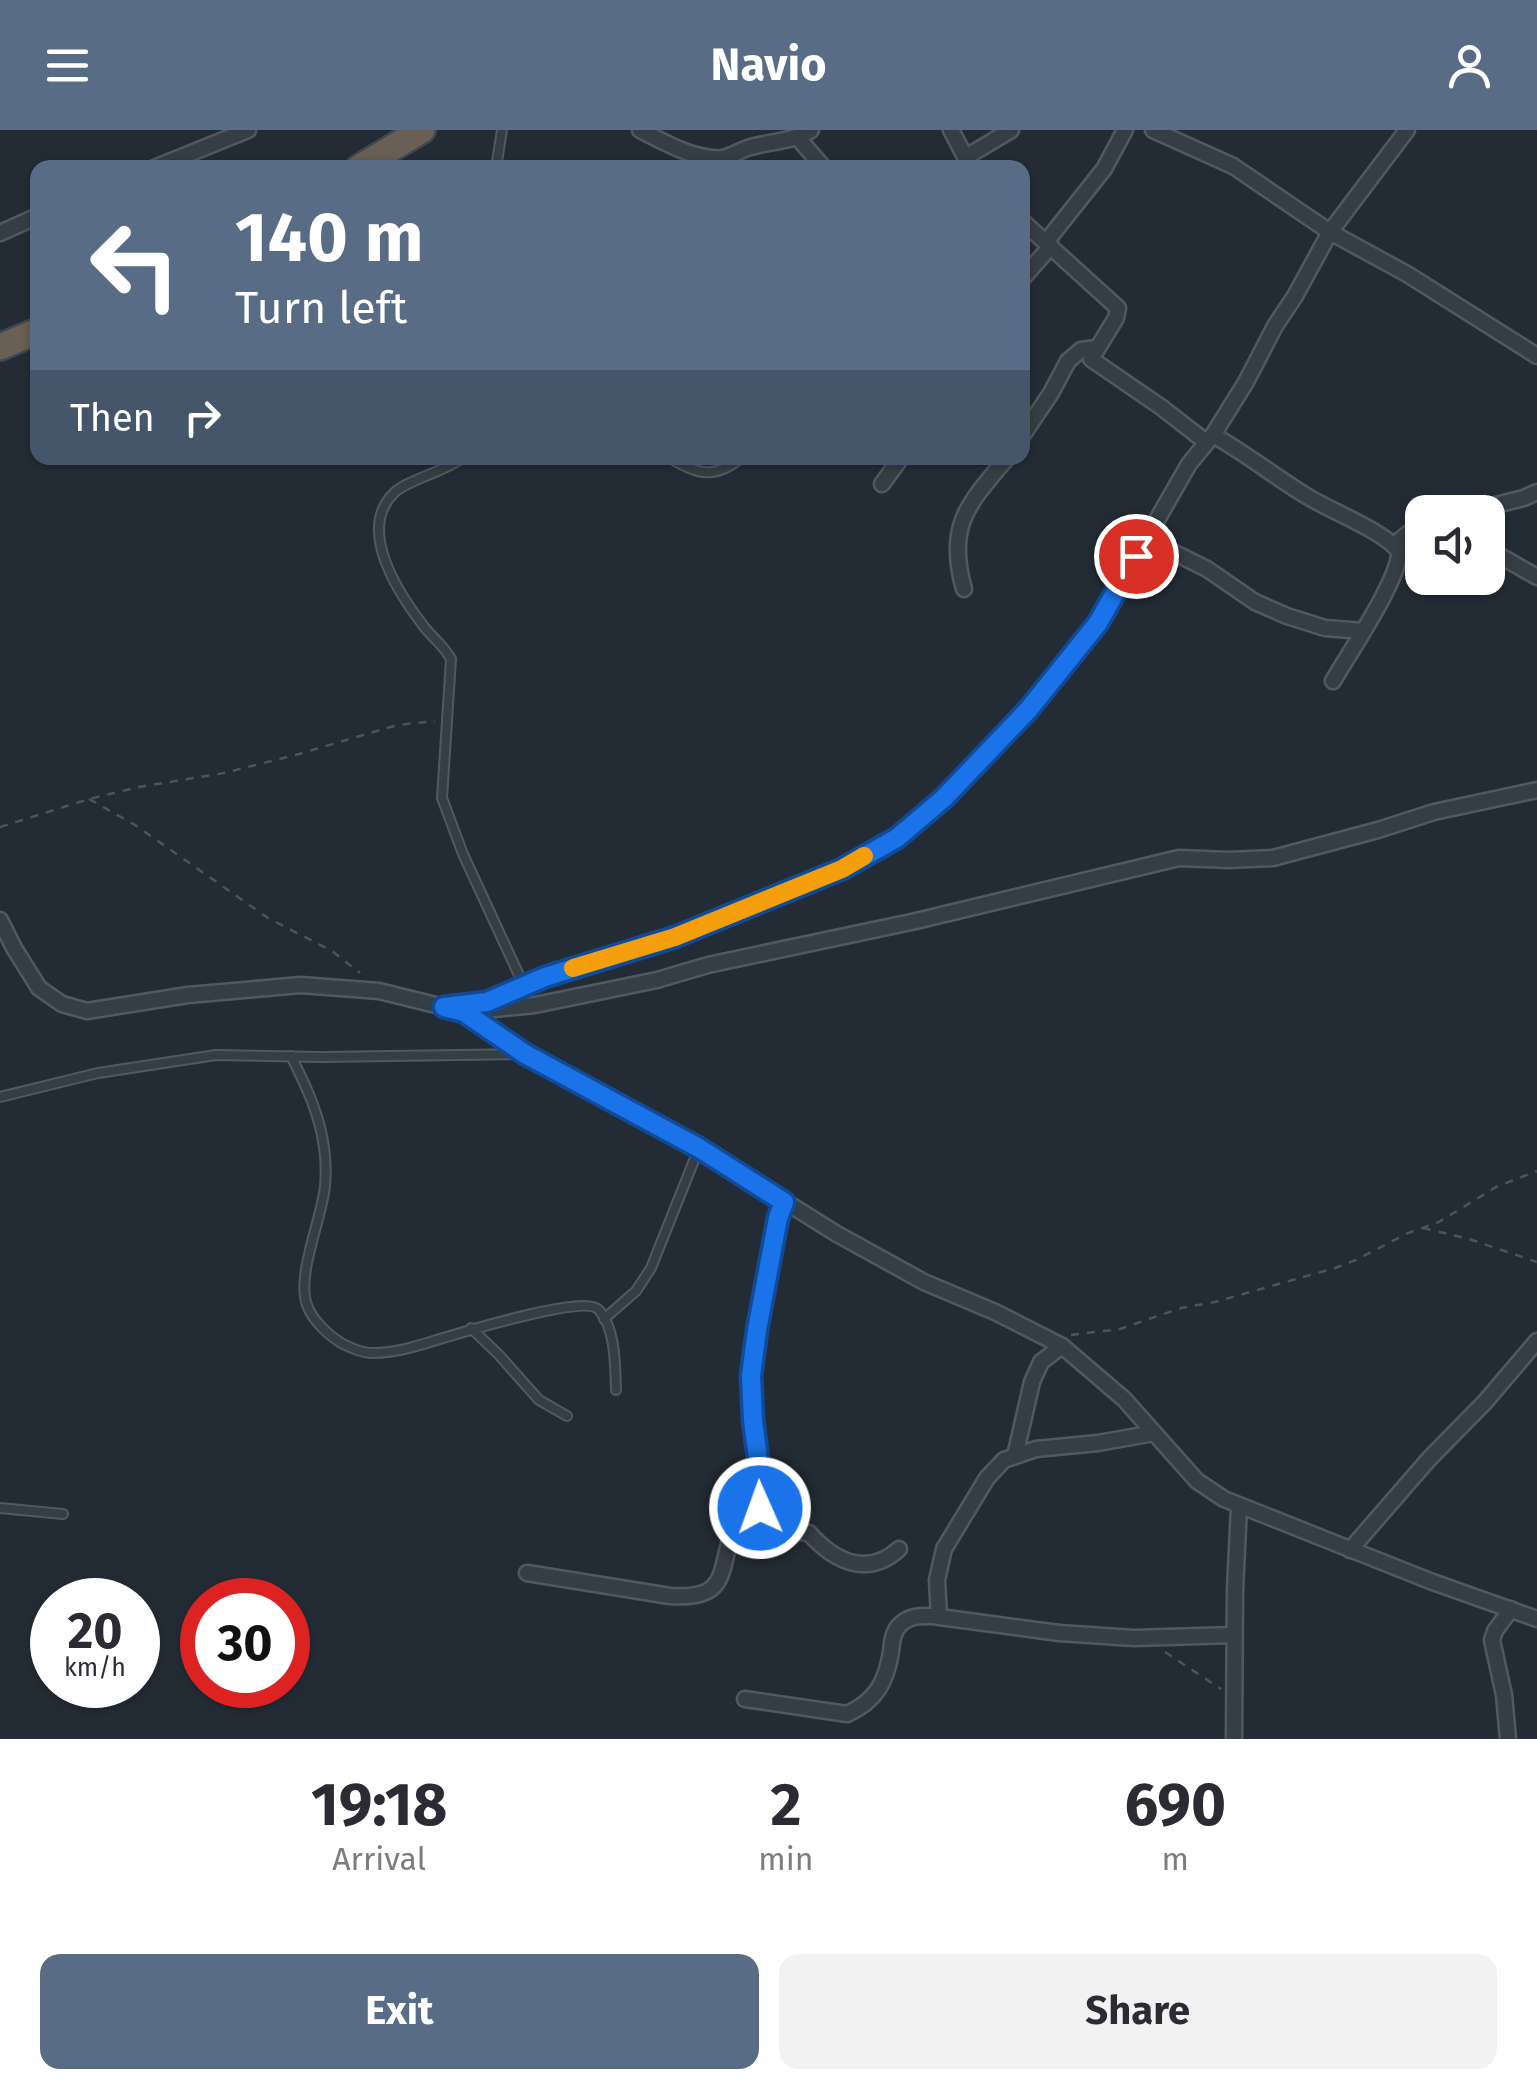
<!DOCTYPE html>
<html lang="en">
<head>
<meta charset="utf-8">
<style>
  body { margin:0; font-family:"Fira Sans",sans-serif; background:#f2f2f3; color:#2b2b33; height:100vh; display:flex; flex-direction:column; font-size:38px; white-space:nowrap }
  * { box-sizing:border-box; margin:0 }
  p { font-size:32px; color:#7c7c81 }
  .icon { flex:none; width:55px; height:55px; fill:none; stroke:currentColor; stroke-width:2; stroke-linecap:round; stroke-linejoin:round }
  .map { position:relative; height:1609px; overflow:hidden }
  .side { display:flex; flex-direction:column; background:#fff; flex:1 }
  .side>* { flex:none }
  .guide { position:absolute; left:30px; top:30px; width:1000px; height:305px; border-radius:20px; box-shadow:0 2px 8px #0004; background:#586c85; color:#fff; overflow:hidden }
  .controls { position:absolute; left:1405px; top:365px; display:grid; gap:20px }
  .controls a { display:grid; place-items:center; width:100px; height:100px; border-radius:20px; background:#fff; box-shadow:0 2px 8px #0004; font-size:50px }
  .speed { position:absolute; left:30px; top:1448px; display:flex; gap:20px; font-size:50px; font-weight:700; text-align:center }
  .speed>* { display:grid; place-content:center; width:130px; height:130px; border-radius:50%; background:#fff; box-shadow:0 2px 8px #0004; line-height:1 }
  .speed small { font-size:25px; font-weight:400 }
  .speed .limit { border:15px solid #d22; background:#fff; color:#111 }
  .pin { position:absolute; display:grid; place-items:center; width:85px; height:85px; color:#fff; margin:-42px; border:5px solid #fff; border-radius:50%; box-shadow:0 2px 10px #0007 }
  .me { position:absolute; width:110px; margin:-55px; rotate:358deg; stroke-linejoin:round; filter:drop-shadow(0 0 8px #0008) }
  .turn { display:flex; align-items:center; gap:35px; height:210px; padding:0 40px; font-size:45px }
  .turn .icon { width:130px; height:130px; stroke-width:2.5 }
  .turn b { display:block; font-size:70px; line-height:85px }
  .then { display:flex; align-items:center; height:95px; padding:0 40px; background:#0003; gap:20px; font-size:38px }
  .eta { display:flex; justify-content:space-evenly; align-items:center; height:170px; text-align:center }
  .eta b { font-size:60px; font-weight:700; line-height:70px }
  .button { display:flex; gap:20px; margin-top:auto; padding:20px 40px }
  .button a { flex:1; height:115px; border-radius:20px; background:#586c85; color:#fff; font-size:40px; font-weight:700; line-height:115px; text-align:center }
  .button a+a { background:#f2f2f3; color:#2b2b33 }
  header { display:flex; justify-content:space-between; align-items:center; height:130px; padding:0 40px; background:#586c85; color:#fff; font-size:45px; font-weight:700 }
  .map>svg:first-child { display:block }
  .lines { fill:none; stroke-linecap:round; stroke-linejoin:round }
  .lane-casing { stroke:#515960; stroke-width:12 }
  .street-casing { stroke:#515960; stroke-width:19 }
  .highway-casing { stroke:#414950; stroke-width:30 }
  .path { stroke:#465757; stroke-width:2.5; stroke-dasharray:8 8; stroke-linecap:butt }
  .lane { stroke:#363e45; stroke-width:8 }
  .street { stroke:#363e45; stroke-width:14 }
  .highway { stroke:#6a5f54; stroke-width:25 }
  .route-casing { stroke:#114b97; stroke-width:25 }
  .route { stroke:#1a73e8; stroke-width:18 }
  .slow { stroke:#f59e0b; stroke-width:18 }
</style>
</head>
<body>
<header><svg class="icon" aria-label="menu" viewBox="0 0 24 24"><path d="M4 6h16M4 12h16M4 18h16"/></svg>Navio<svg class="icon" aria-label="person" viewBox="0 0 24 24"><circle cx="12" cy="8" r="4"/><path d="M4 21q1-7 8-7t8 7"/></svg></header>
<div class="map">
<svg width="1537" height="1609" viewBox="0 0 1537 1609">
  <rect width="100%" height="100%" fill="#232c35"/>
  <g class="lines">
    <defs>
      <g id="lane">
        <path d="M496 38 502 0"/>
        <path d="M462 328C444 342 407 350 394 363 357 399 397 461 422 494 432 508 442 513 451 529L442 668 463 724 524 856"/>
        <path d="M670 328C698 345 715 349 741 328"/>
        <path d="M291 926C306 956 320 985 324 1018 326 1030 326 1044 325 1056 322 1088 296 1146 307 1175 312 1190 329 1206 343 1214 351 1218 363 1223 371 1223 383 1223 398 1221 409 1218 436 1211 584 1162 599 1180 616 1200 615 1235 616 1260"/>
        <path d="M0 967 98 943 216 925 322 927 521 924"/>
        <path d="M604 1189 636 1161 651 1138 699 1018"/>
        <path d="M471 1198 499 1225 539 1270 567 1286"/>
        <path d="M0 1378 63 1384"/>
      </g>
      <g id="street">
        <path d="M640 0C664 12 694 30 722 28 732 27 741 19 751 17 772 11 792 12 811 0"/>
        <path d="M951 0 971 38"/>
        <path d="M1153 0 1233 36 1330 102 1407 144 1537 226"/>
        <path d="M798 8 824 38"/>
        <path d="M966 27 1011 0"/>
        <path d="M154 38 248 0"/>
        <path d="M1022 91 1118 178 1116 188 1091 229 1161 277 1206 312"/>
        <path d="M0 103 38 86"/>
        <path d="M1046 112 1104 39 1125 0"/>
        <path d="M1022 149 1051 116"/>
        <path d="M1213 305C1245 323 1274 346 1305 365 1330 381 1382 400 1399 421 1401 447 1348 525 1333 551"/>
        <path d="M1022 306 1051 263 1068 231 1081 220 1096 218"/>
        <path d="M882 354 901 328"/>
        <path d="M1467 382 1524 368 1537 362"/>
        <path d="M1145 408 1207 439 1255 472 1287 486 1325 498 1363 501"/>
        <path d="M1394 415 1422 392"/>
        <path d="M1488 419 1537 447"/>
        <path d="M964 459C946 396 968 374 1007 328"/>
        <path d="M0 790 14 818 39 858 62 874 87 881 188 865 301 855 379 861 464 882 535 875 657 850 708 835 916 791 1179 728 1229 730 1273 728 1378 700 1434 682 1537 660"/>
        <path d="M474 873 487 872 545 847 675 807 842 739 897 708 944 668 1029 579 1068 527 1098 493 1189 334 1213 305 1246 252 1275 196 1295 166 1330 102 1407 0"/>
        <path d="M464 882 525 924 699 1018 837 1104 924 1152 995 1182 1062 1216 1124 1269 1197 1351 1224 1369 1430 1451 1537 1489"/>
        <path d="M1015 1326 1032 1252 1041 1232 1062 1216"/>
        <path d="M749 1389 763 1397 809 1403C834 1431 867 1448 899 1419"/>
        <path d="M1350 1420 1429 1329 1485 1272 1537 1211"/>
        <path d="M527 1443 670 1466C731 1470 718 1440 734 1397L757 1386 763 1367 753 1290 751 1246 757 1200 778 1088 784 1072"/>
        <path d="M939 1487 937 1450 944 1419 987 1348 1004 1330 1036 1319 1098 1313 1154 1303"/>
        <path d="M745 1569 847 1584C876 1571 886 1552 891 1522 892 1511 893 1500 902 1493 911 1485 922 1486 932 1486L1059 1503 1134 1508 1234 1505"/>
        <path d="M1234 1609 1235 1460 1239 1377"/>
        <path d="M1508 1609 1504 1565 1492 1510 1495 1501 1511 1479"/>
      </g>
      <g id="highway">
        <path d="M359 38 422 0"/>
        <path d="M0 217 38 201"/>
      </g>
    </defs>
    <use href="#lane" class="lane-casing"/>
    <use href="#street" class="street-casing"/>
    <use href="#highway" class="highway-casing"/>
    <g class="path">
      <path d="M89 669 135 695 268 788 332 821 360 843"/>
      <path d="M0 697 89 669 139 657 224 643 299 624 397 595 435 591"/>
      <path d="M1423 1098 1469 1109 1537 1132"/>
      <path d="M1071 1205 1120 1199 1181 1178 1215 1172 1335 1138 1356 1130 1408 1103 1439 1092 1496 1057 1537 1041"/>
      <path d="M1165 1522 1221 1559"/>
    </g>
    <use href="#lane" class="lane"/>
    <use href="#street" class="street"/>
    <use href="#highway" class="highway"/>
  </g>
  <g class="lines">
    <defs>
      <path id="route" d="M760 1378 763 1368 753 1290 751 1246 757 1200 778 1088 784 1072 699 1018 525 924 464 882 444 877 487 872 545 847 675 807 842 739 897 708 944 668 1029 579 1098 493 1136 426"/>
    </defs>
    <use href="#route" class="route-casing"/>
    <use href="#route" class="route"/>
    <path class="slow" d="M573 838 675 807 842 739 864 726"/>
  </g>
</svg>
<div class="controls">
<a><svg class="icon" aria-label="sound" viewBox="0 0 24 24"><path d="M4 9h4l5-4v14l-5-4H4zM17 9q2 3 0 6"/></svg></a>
</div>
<div class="speed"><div>20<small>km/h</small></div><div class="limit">30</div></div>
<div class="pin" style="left:1136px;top:426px;background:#d93025"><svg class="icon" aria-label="arrive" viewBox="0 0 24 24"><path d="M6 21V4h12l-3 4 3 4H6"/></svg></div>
<svg class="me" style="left:760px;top:1378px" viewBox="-20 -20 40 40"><circle r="17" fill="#1a73e8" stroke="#fff" stroke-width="3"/><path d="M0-11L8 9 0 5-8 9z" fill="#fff"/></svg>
<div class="guide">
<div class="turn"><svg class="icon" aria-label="left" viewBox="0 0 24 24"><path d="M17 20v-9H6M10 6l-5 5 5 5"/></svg><div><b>140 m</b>Turn left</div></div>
<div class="then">Then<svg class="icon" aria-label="right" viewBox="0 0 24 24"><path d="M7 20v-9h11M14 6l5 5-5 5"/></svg></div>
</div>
</div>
<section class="side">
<div class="eta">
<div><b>19:18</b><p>Arrival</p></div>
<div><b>2</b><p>min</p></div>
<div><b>690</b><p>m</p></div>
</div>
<div class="button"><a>Exit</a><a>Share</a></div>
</section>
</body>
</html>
